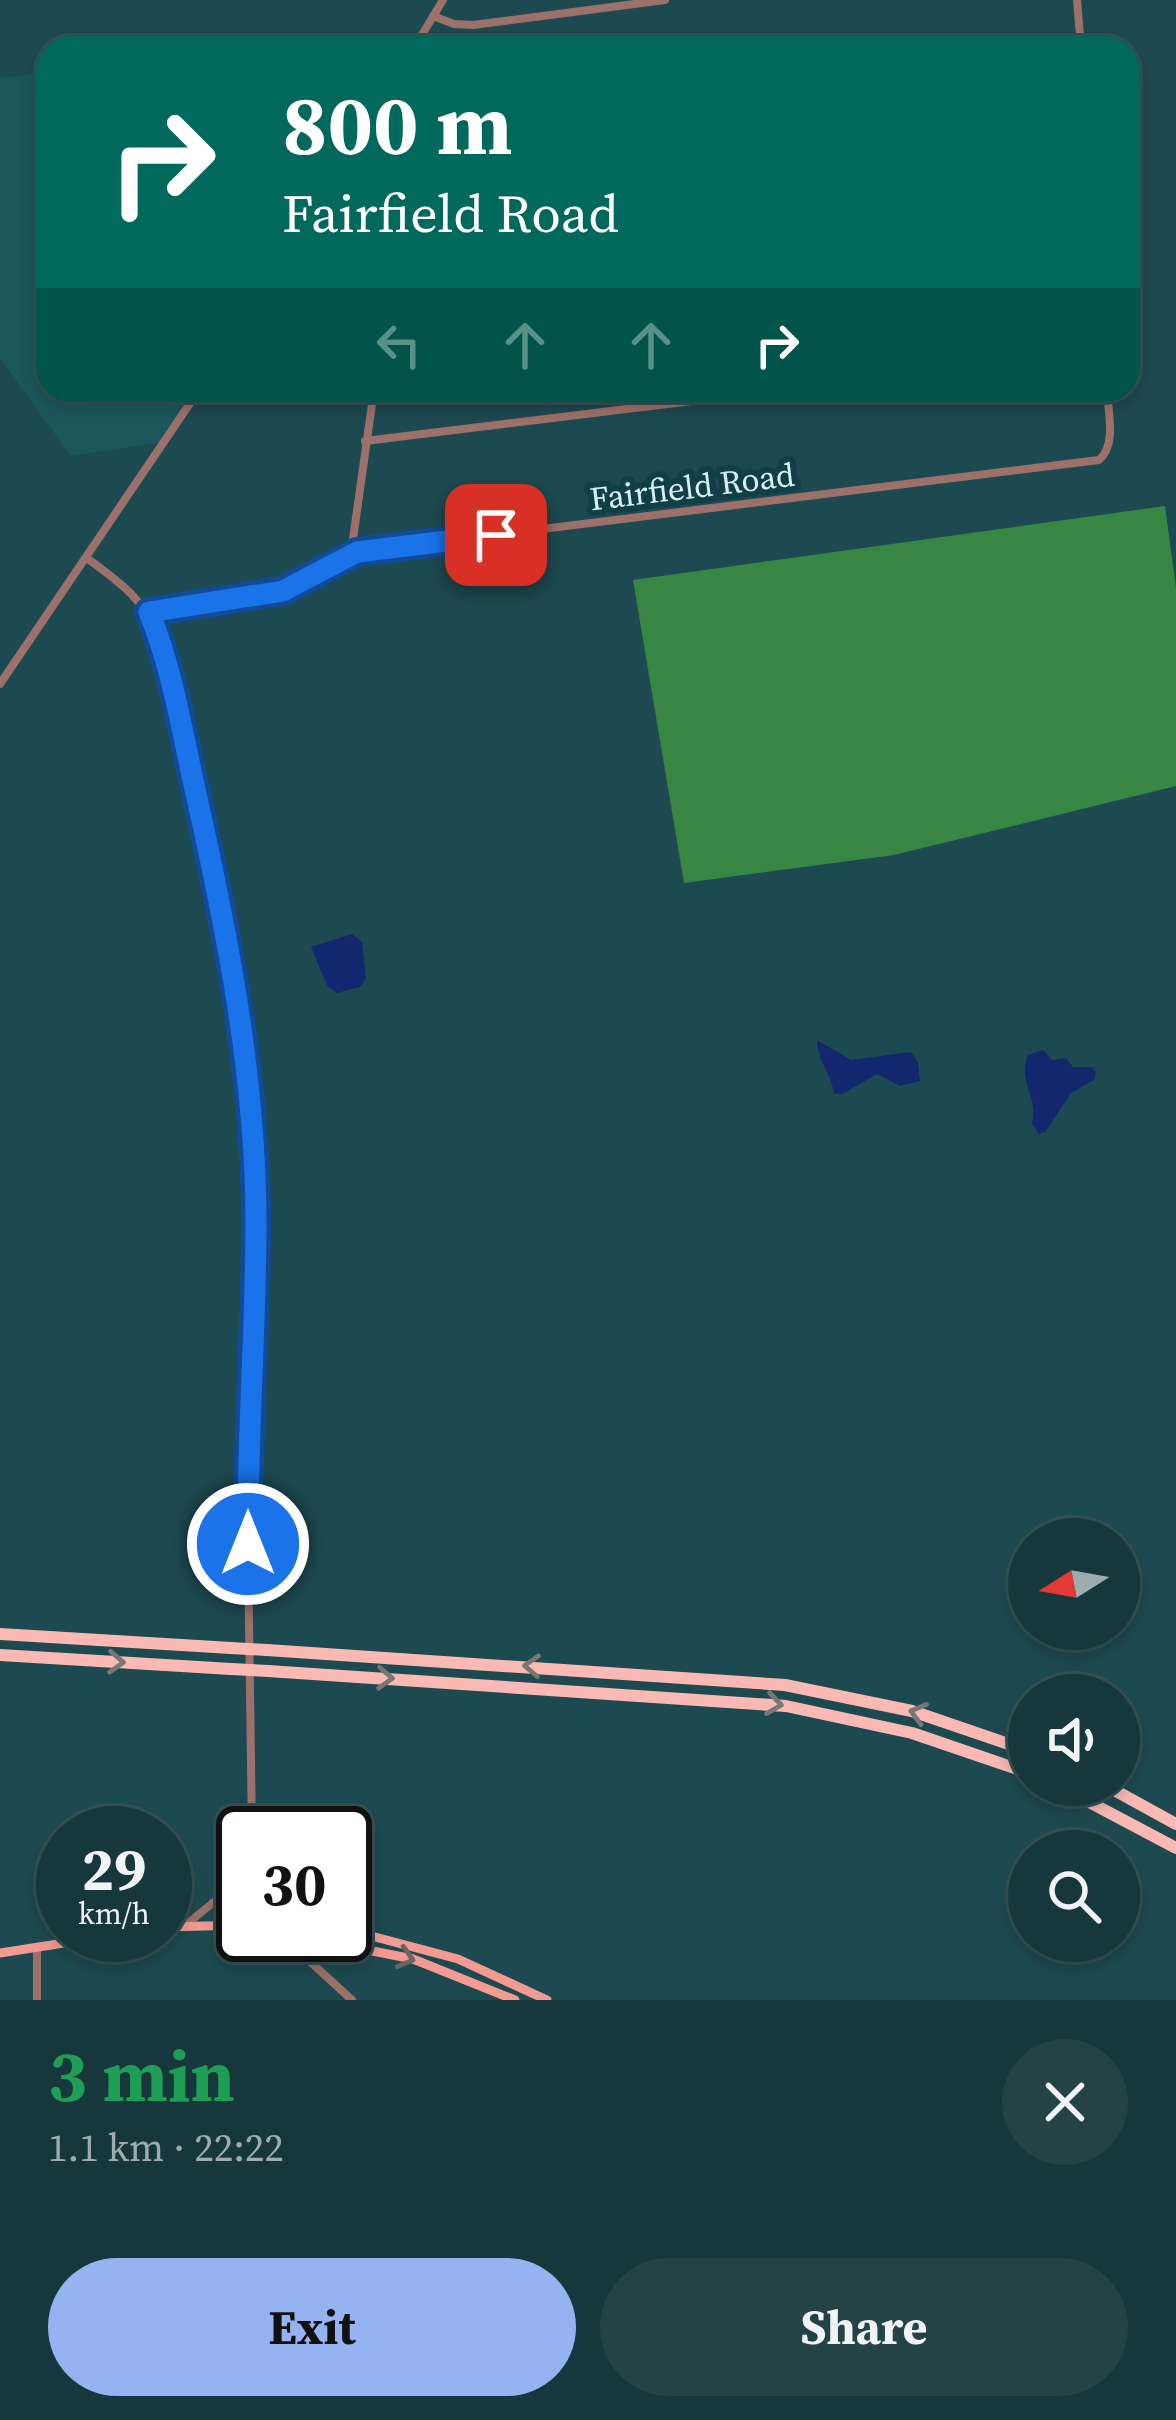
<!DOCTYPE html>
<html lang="en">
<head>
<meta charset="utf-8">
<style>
  body { margin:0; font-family:"Source Serif 4",serif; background:#234347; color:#f1f3f6; height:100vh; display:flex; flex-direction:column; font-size:45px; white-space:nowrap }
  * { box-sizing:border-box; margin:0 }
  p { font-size:39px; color:#9eacaf }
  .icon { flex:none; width:66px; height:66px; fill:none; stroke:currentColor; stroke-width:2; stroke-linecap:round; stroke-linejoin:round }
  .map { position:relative; height:2000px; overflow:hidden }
  .sheet { display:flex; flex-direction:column; background:#16383c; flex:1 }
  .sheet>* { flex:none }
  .banner { position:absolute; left:36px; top:36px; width:1104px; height:366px; border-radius:36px; box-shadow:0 6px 18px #0003,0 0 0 3px #355256; background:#00695c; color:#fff; overflow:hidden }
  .needle { width:78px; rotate:259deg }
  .fabs { position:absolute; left:1008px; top:1518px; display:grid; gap:24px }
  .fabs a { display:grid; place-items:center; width:132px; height:132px; border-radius:50%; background:#16383c; box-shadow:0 6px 18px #0003,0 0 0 3px #355256; font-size:60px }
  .speed { position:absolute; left:36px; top:1806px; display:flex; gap:24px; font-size:60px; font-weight:700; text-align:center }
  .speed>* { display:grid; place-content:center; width:156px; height:156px; border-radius:50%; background:#16383c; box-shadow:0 6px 18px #0003,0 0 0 3px #355256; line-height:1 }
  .speed small { font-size:30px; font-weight:400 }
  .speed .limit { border:6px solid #111; border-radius:18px; background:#fff; color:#111 }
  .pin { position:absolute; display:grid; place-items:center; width:102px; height:102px; color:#fff; margin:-51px; border-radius:24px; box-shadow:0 6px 18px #0006 }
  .me { position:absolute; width:132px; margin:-66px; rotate:0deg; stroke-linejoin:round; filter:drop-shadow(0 0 9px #0008) }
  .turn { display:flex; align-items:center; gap:42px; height:252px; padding:0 48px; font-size:54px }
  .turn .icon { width:156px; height:156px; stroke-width:2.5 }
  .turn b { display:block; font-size:84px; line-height:102px }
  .lanes { display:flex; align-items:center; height:114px; padding:0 48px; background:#0003; justify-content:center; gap:60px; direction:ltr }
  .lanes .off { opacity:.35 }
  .round { display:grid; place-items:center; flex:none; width:126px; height:126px; border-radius:63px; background:#234347 }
  .head { display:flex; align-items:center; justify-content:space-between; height:204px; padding:0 48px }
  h1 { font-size:72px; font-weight:700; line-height:90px; color:#1e9e55 }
  .primary-button { display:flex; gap:24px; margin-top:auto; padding:24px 48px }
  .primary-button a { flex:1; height:138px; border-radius:72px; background:#95b2f1; color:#111; font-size:48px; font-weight:700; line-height:138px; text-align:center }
  .primary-button a+a { background:#234347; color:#f1f3f6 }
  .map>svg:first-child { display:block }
  .built { fill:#1b565d }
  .forest { fill:#388644 }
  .water { fill:#13276e }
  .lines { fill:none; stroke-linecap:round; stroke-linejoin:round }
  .minor { stroke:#9d716b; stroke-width:8 }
  .major { stroke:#f39b92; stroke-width:9 }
  .highway { stroke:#fabab3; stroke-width:12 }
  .highway-bridge { stroke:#fabab3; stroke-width:12 }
  .oneway { stroke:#797676 }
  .oneway2 { stroke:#6b6464 }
  .route-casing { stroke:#114b97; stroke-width:30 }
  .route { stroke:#1a73e8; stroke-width:21 }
  .labels { text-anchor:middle; stroke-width:12; stroke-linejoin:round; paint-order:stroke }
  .street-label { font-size:33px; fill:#d8f0f3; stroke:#103f45 }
</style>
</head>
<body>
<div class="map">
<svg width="1176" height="2000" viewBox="0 0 1176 2000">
  <rect width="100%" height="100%" fill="#1d4a50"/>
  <path class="built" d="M48 72V390H196L162 442 71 456 0 358V78Z"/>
  <path class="forest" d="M1165 506 1176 588V786L894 855 684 883 633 580Z"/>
  <g class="water">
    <path d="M352 934 362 942 366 978 360 987 337 993 328 987 311 947Z"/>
    <path d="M817 1040 851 1060 911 1052 918 1062 920 1081 900 1086 877 1074 842 1094H834C832 1075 817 1059 817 1040Z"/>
    <path d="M1043 1050 1052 1060 1066 1058 1073 1067H1092L1096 1072 1094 1080 1071 1093 1045 1132 1039 1134 1032 1123C1039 1098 1017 1081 1028 1055Z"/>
  </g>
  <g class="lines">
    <g class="minor">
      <path d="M1077 0 1081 48"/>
      <path d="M433 16 454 24 473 25 665 0"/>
      <path d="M414 48 443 0"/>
      <path d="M365 441 783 390"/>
      <path d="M357 552 353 539 374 390"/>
      <path d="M88 559C118 581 144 599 158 635L223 913 243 1051 254 1179 247 1480 252 1833"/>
      <path d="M149 612 283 591 357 552 1099 460C1117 445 1108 412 1107 390"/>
      <path d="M0 684 199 390"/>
      <path d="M187 1924 243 1878"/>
      <path d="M281 1935 352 2000"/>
      <path d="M37 1948V2000"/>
    </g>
    <g class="major">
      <path d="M165 1927 243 1925"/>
      <path d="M345 1929 458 1959 547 2000"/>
      <path d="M291 1935 413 1959 515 2000"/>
      <path d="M0 1953 115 1935"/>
    </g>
    <g class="highway">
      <path d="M0 1634 231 1648"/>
      <path d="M267 1650 785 1685 912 1711 1029 1751"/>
      <path d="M0 1655 231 1669"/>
      <path d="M268 1671 786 1706 912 1733 1029 1773"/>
      <path d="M1057 1785 1176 1848"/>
      <path d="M1105 1785 1176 1824"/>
    </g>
    <g class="highway-bridge">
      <path d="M231 1648 267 1650"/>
      <path d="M231 1669 268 1671"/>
    </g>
  </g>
  <defs><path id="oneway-chevron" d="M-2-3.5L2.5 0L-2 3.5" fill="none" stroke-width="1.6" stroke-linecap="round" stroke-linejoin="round" transform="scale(3)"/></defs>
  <g class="oneway">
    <use href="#oneway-chevron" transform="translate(116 1662) rotate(3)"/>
    <use href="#oneway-chevron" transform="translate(532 1666) rotate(-177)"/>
    <use href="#oneway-chevron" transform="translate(385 1678) rotate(3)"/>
    <use href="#oneway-chevron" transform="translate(774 1704) rotate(8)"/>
    <use href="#oneway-chevron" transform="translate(918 1713) rotate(-165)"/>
  </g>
  <use class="oneway2" href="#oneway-chevron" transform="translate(406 1958) rotate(16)"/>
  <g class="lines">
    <defs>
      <path id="route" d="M248 1544C247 1437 256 1330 256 1223 256 1077 227 931 195 789 182 731 172 668 149 612L283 591 357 552 496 535"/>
    </defs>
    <use href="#route" class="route-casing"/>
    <use href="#route" class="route"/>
  </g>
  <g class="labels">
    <g class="street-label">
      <text transform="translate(692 486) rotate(-7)" y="12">Fairfield Road</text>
    </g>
  </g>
</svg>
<div class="fabs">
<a><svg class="needle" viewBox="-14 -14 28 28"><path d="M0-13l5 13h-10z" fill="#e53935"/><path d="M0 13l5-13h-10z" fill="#9eacaf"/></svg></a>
<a><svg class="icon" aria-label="sound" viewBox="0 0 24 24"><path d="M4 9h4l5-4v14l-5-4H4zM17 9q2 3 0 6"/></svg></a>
<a><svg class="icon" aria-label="search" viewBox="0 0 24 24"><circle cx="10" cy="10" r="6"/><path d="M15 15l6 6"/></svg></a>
</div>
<div class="speed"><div>29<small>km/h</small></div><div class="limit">30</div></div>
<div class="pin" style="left:496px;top:535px;background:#d93025"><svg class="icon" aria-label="arrive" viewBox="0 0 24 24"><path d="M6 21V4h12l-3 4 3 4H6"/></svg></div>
<svg class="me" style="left:248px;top:1544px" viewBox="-20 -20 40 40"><circle r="17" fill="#1a73e8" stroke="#fff" stroke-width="3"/><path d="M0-11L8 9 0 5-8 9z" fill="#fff"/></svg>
<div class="banner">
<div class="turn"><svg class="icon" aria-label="right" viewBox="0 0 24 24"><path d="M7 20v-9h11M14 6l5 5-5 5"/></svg><div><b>800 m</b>Fairfield Road</div></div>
<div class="lanes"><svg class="icon off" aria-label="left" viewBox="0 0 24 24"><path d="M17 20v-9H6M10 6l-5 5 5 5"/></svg><svg class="icon off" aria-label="ahead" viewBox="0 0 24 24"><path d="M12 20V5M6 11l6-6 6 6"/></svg><svg class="icon off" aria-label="ahead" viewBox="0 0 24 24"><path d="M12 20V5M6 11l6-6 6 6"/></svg><svg class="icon" aria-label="right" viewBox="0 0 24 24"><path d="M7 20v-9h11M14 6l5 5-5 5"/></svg></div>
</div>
</div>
<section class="sheet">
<div class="head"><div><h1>3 min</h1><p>1.1 km · 22:22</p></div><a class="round"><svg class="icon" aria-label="close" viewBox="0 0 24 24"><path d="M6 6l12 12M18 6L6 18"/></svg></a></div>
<div class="primary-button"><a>Exit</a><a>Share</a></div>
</section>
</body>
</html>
